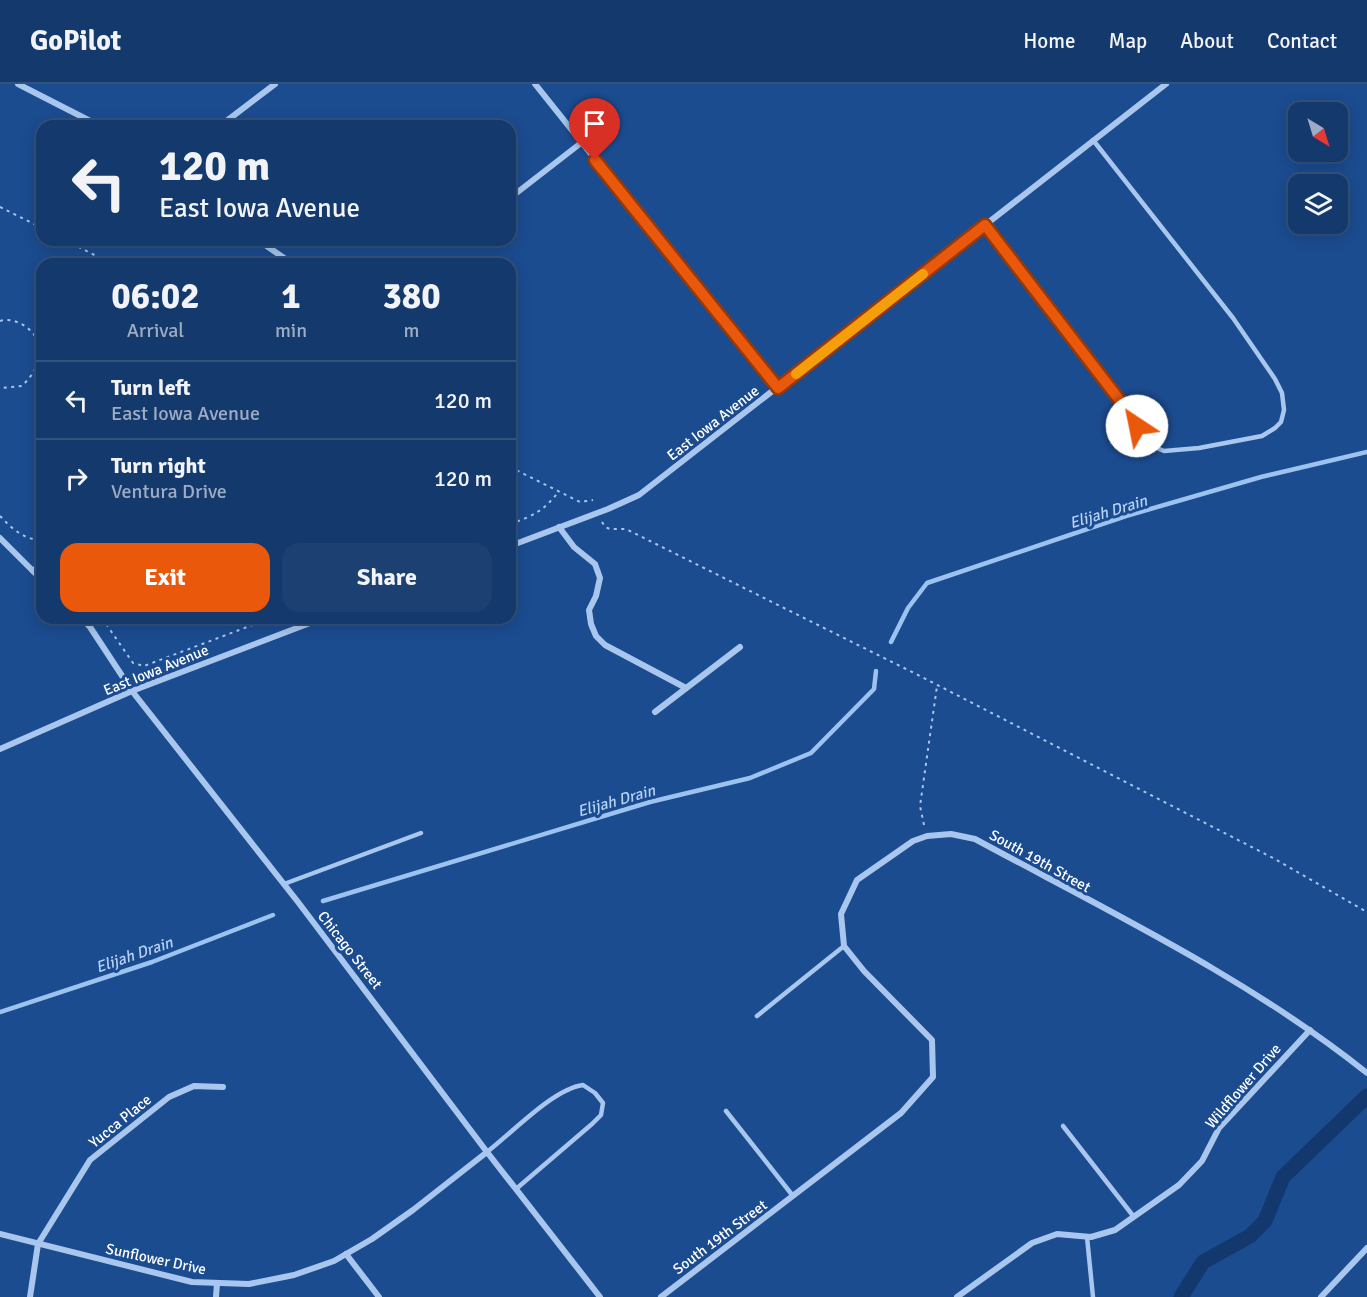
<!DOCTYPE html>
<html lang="en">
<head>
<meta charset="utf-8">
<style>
  body { margin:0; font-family:Signika,sans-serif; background:#1d4072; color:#f1f3f6; height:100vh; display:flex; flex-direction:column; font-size:22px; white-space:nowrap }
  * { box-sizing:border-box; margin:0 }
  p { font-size:20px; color:#9dacc2 }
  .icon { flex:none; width:33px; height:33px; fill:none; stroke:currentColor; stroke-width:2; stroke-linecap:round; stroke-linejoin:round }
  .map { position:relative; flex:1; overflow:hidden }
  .panel { position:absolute; left:36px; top:174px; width:480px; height:366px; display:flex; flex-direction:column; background:#14396c; border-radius:18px; box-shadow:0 3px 15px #0003,0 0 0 2px #33537f }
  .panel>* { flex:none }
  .hud { position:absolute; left:36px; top:36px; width:480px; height:126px; border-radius:18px; box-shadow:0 3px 15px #0003,0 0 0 2px #33537f; background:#14396c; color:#f1f3f6; overflow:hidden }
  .needle { width:39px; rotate:142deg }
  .controls { position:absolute; left:1288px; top:18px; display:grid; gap:12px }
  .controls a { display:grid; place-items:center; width:60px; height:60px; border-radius:12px; background:#14396c; box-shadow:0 3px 15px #0003,0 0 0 2px #33537f; font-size:30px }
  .pin { position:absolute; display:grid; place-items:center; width:51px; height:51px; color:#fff; margin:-62px -26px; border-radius:50% 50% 50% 0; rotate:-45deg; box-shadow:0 0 6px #0007 }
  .pin .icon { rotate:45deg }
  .me { position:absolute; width:66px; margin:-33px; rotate:326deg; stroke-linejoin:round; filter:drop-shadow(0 0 4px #0008) }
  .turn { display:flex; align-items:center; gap:21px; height:126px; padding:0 24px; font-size:27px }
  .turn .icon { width:78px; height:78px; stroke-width:2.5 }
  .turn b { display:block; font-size:42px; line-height:51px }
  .eta { display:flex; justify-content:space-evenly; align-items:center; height:102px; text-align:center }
  .eta b { font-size:36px; font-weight:800; line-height:42px }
  .cta { display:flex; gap:12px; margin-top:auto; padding:12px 24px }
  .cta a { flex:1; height:69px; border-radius:18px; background:#ea580c; color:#fff; font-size:24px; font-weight:800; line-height:69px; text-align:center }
  .cta a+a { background:#1d4072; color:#f1f3f6 }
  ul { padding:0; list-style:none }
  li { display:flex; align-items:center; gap:18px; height:78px; padding:0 24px; border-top:2px solid #33537f }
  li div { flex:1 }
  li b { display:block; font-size:22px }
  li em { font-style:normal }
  header { display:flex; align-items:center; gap:36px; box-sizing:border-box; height:84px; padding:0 30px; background:#14396c; border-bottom:2px solid #33537f }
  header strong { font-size:28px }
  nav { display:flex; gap:33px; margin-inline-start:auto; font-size:21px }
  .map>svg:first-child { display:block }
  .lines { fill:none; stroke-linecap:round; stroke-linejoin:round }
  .stream { stroke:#9cc2f0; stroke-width:4.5 }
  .canal { stroke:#12386d; stroke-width:15 }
  .path { stroke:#a9c7ee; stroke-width:2; stroke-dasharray:3 4.5; stroke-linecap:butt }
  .lane { stroke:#a9c7ee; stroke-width:4.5 }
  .street { stroke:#a9c7ee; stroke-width:6 }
  .route-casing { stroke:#983908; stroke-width:15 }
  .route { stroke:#ea580c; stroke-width:10 }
  .slow { stroke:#f59e0b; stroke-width:10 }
  .labels { text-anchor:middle; stroke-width:6; stroke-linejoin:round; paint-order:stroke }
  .street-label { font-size:15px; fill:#fff; stroke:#1b4c90 }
  .water-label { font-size:16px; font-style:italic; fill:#b5d1f5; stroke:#1b4c90 }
</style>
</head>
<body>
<header>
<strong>GoPilot</strong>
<nav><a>Home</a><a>Map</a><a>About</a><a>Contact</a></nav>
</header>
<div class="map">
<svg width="1367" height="1213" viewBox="0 0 1367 1213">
  <rect width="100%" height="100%" fill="#1b4c90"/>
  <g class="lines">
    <g class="stream">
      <path d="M891 558 908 524 927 499 1126 432 1261 393 1367 368"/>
      <path d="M323 817 650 718 750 694 811 669 874 605 876 587"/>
      <path d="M0 928 152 878 273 831"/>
    </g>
    <path class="canal" d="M1181 1213 1203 1178 1250 1152 1265 1137 1283 1093 1367 1012"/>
    <g class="path">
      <path d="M0 123 42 144"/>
      <path d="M65 156 112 180"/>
      <path d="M0 237C19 231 45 253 40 273 37 285 30 294 22 302L0 304"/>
      <path d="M510 383 580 418 593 416"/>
      <path d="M0 432C11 444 24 456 42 456"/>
      <path d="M602 438 605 443 610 445H626L916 590 1273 774 1367 828"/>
      <path d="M510 440C533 432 544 427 559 407"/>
      <path d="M102 534 133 579 144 582 271 534"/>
      <path d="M924 741 920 722 937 602"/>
    </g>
    <g class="lane">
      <path d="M985 141 1121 318 1150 361 1164 367 1199 364 1262 352 1275 344 1281 338 1284 326 1282 309 1275 295 1233 234 1093 56"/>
      <path d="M284 800 421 749"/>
      <path d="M757 932 844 862"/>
      <path d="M726 1027 793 1112"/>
      <path d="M1063 1042 1134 1133"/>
      <path d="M487 1068C512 1049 553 1005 583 1001L595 1009 603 1019 601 1031 592 1040 516 1105"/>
      <path d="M1087 1153 1093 1213"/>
    </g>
    <g class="street">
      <path d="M18 0 100 42"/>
      <path d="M535 0 778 304"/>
      <path d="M220 42 275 0"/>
      <path d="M510 114 581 59"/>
      <path d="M258 156 284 174"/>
      <path d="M559 443 574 463 595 480 600 494 596 512 589 526 591 540 596 552 605 561 686 604"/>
      <path d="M0 454 42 496"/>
      <path d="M510 462 608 425 639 411 1166 0"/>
      <path d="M33 487 42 479"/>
      <path d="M81 534 90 543 132 607 298 818 487 1068 600 1213"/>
      <path d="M655 628 740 563"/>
      <path d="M0 665 132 607 323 534"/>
      <path d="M0 1150 192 1198 249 1200 294 1191 334 1177 372 1155 413 1126 487 1068"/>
      <path d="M346 1170 379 1213"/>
      <path d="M30 1213 38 1160 90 1076 169 1013 194 1002 223 1003"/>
      <path d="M216 1213 217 1199"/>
      <path d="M661 1213 901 1029 933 993 932 956 864 887 844 862 841 830 857 796 913 757 927 752 951 750 975 755C1108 827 1248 894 1367 989"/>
      <path d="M957 1213 1032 1159 1057 1150 1091 1153 1115 1146 1179 1101 1202 1077 1219 1044 1310 946"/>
      <path d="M1321 1213 1367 1164"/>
    </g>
  </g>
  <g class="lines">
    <defs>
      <path id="route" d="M595 76 778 304 985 141 1121 318 1137 342"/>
    </defs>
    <use href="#route" class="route-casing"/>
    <use href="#route" class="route"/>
    <path class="slow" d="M796 290 923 190"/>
  </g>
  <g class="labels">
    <g class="street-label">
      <text transform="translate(713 339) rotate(-38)" y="5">East Iowa Avenue</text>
      <text transform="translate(156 586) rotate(-22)" y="5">East Iowa Avenue</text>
      <text transform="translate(1040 777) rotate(29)" y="5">South 19th Street</text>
      <text transform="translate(350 866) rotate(52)" y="5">Chicago Street</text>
      <text transform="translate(1243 1002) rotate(-49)" y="5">Wildflower Drive</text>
      <text transform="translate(120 1037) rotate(-39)" y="5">Yucca Place</text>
      <text transform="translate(720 1153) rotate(-37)" y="5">South 19th Street</text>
      <text transform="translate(156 1175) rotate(12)" y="5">Sunflower Drive</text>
    </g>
    <g class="water-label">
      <text transform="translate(1108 427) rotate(-17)" y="6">Elijah Drain</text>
      <text transform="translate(616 716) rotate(-16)" y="6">Elijah Drain</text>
      <text transform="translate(134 870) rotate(-19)" y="6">Elijah Drain</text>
    </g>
  </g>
</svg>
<div class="controls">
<a><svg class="needle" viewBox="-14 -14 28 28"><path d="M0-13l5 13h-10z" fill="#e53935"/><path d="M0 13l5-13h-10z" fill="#9dacc2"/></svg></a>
<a><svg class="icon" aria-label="layers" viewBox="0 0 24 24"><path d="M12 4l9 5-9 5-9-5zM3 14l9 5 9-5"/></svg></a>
</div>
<div class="pin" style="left:595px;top:76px;background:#d93025"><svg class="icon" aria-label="arrive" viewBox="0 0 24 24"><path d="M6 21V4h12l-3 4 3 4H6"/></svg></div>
<svg class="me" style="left:1137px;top:342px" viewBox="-20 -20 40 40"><circle r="19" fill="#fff"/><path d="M0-13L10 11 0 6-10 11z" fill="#ea580c"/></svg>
<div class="hud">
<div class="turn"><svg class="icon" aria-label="left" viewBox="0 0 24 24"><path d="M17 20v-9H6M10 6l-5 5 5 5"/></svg><div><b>120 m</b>East Iowa Avenue</div></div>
</div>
<section class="panel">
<div class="eta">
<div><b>06:02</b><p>Arrival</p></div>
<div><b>1</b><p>min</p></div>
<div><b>380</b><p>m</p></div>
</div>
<ul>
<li><svg class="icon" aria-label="left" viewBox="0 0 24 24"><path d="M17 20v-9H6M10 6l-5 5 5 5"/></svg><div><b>Turn left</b><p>East Iowa Avenue</p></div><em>120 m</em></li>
<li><svg class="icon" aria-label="right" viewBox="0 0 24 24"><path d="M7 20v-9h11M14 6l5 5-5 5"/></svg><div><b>Turn right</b><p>Ventura Drive</p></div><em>120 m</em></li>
</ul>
<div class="cta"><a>Exit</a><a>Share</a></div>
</section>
</div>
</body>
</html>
